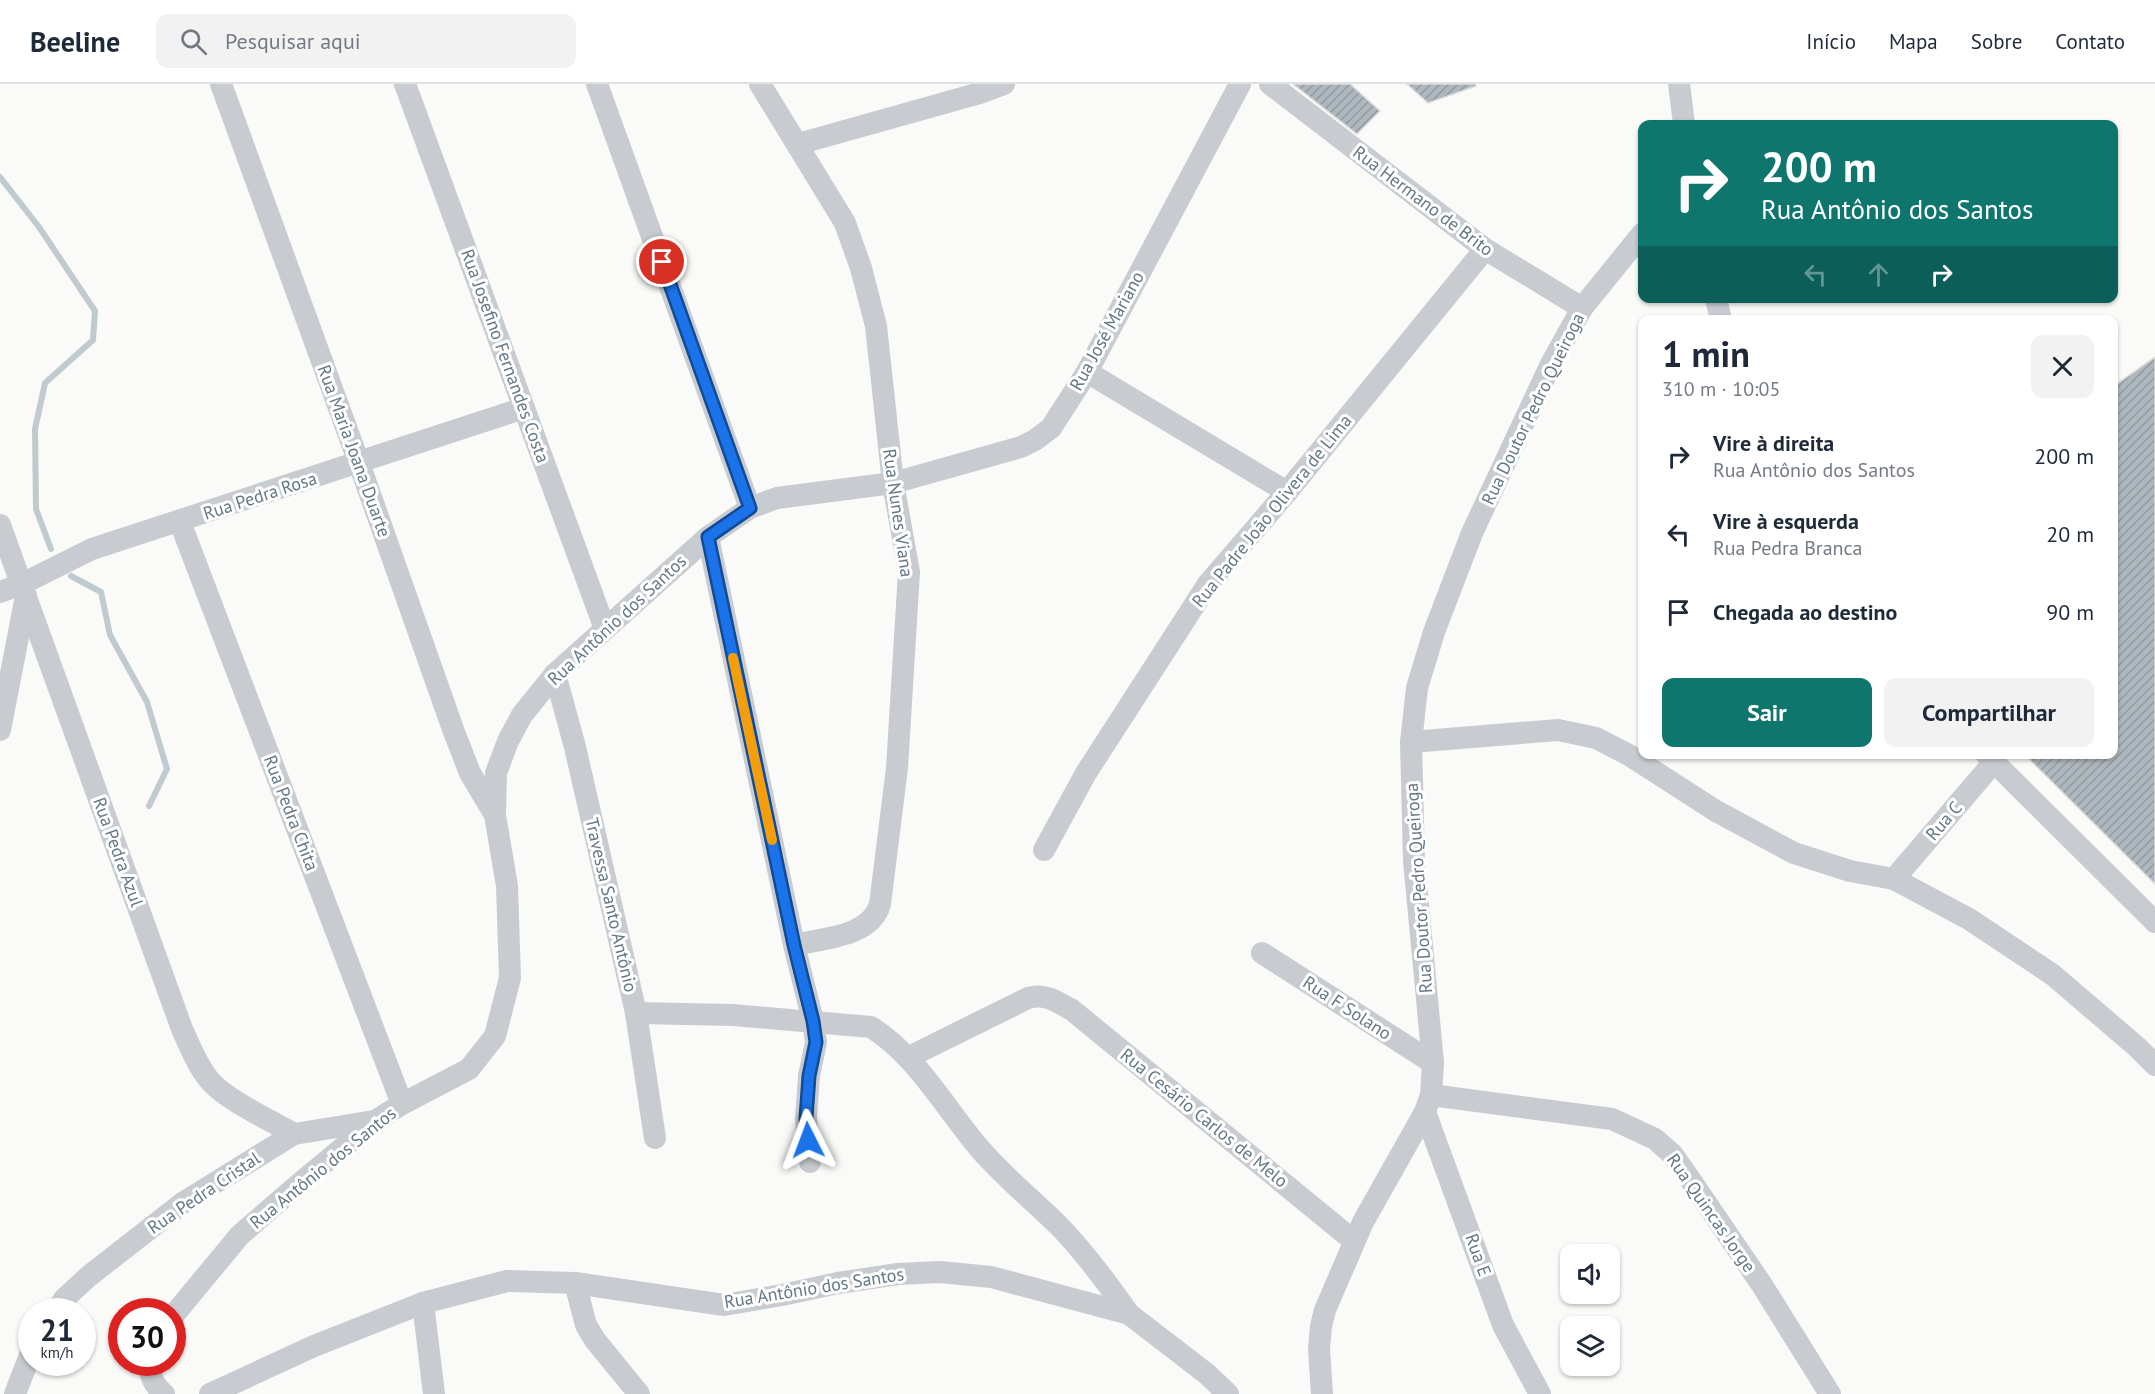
<!DOCTYPE html>
<html lang="pt">
<head>
<meta charset="utf-8">
<style>
  body { margin:0; font-family:"PT Sans",sans-serif; background:#f2f2f3; color:#1f2937; height:100vh; display:flex; flex-direction:column; font-size:22px; white-space:nowrap }
  * { box-sizing:border-box; margin:0 }
  p { font-size:20px; color:#747a83 }
  .icon { flex:none; width:33px; height:33px; fill:none; stroke:currentColor; stroke-width:2; stroke-linecap:round; stroke-linejoin:round }
  .map { position:relative; flex:1; overflow:hidden }
  .sheet { position:absolute; left:1638px; top:231px; width:480px; height:444px; display:flex; flex-direction:column; background:#fff; border-radius:12px; box-shadow:0 2px 4px #0004 }
  .sheet>* { flex:none }
  .guide { position:absolute; left:1638px; top:36px; width:480px; height:183px; border-radius:12px; box-shadow:0 2px 4px #0004; background:#0f766e; color:#fff; overflow:hidden }
  .tools { position:absolute; left:1560px; top:1160px; display:grid; gap:12px }
  .tools a { display:grid; place-items:center; width:60px; height:60px; border-radius:12px; background:#fff; box-shadow:0 2px 4px #0004; font-size:30px }
  .speed { position:absolute; left:18px; top:1214px; display:flex; gap:12px; font-size:30px; font-weight:700; text-align:center }
  .speed>* { display:grid; place-content:center; width:78px; height:78px; border-radius:50%; background:#fff; box-shadow:0 2px 4px #0004; line-height:1 }
  .speed small { font-size:15px; font-weight:400 }
  .speed .limit { border:9px solid #d22; background:#fff; color:#111 }
  .pin { position:absolute; display:grid; place-items:center; width:51px; height:51px; color:#fff; margin:-26px; border:3px solid #fff; border-radius:50%; box-shadow:0 2px 6px #0007 }
  .me { position:absolute; width:66px; margin:-33px; rotate:357deg; stroke-linejoin:round; filter:drop-shadow(0 0 4px #0008) }
  .turn { display:flex; align-items:center; gap:21px; height:126px; padding:0 24px; font-size:27px }
  .turn .icon { width:78px; height:78px; stroke-width:2.5 }
  .turn b { display:block; font-size:42px; line-height:51px }
  .lanes { display:flex; align-items:center; height:57px; padding:0 24px; background:#0003; justify-content:center; gap:30px; direction:ltr }
  .lanes .off { opacity:.35 }
  .round { display:grid; place-items:center; flex:none; width:63px; height:63px; border-radius:12px; background:#f2f2f3 }
  .summary { display:flex; align-items:center; justify-content:space-between; height:102px; padding:0 24px }
  h1 { font-size:36px; font-weight:600; line-height:45px }
  .cta { display:flex; gap:12px; margin-top:auto; padding:12px 24px }
  .cta a { flex:1; height:69px; border-radius:12px; background:#0f766e; color:#fff; font-size:24px; font-weight:600; line-height:69px; text-align:center }
  .cta a+a { background:#f2f2f3; color:#1f2937 }
  ul { padding:0; list-style:none }
  li { display:flex; align-items:center; gap:18px; height:78px; padding:0 24px }
  li div { flex:1 }
  li b { display:block; font-size:22px }
  li em { font-style:normal }
  header { display:flex; align-items:center; gap:36px; box-sizing:border-box; height:84px; padding:0 30px; background:#fff; border-bottom:2px solid #e0e1e3 }
  header strong { font-size:28px }
  nav { display:flex; gap:33px; margin-inline-start:auto; font-size:21px }
  .search { width:420px; height:54px; background:#f2f2f3; display:flex; align-items:center; gap:15px; box-sizing:border-box; padding:0 21px; border-radius:12px; color:#747a83; font-size:22px }
  .map>svg:first-child { display:block }
  .lines { fill:none; stroke-linecap:round; stroke-linejoin:round }
  .stream { stroke:#bfcbcf; stroke-width:6 }
  .building { fill:url(#building-hatch); stroke:#dcdcda; stroke-width:1.5 }
  .minor { stroke:#c8ccd0; stroke-width:22 }
  .route-casing { stroke:#114b97; stroke-width:15 }
  .route { stroke:#1a73e8; stroke-width:10 }
  .slow { stroke:#f59e0b; stroke-width:10 }
  .labels { text-anchor:middle; stroke-width:6; stroke-linejoin:round; paint-order:stroke }
  .street-label { font-size:18px; fill:#637785; stroke:#fff }
</style>
</head>
<body>
<header>
<strong>Beeline</strong>
<div class="search"><svg class="icon" aria-label="search" viewBox="0 0 24 24"><circle cx="10" cy="10" r="6"/><path d="M15 15l6 6"/></svg>Pesquisar aqui</div>
<nav><a>Início</a><a>Mapa</a><a>Sobre</a><a>Contato</a></nav>
</header>
<div class="map">
<svg width="2155" height="1310" viewBox="0 0 2155 1310">
  <defs>
    <pattern id="building-hatch" width="6" height="6" patternUnits="userSpaceOnUse" patternTransform="scale(1.5)"><rect width="6" height="6" fill="#aeb7bd"/><path d="M-1 1l2-2M0 6l6-6M5 7l2-2" fill="none" stroke="#919a9f"/></pattern>
  </defs>
  <rect width="100%" height="100%" fill="#fafaf8"/>
  <g class="lines">
    <g class="stream">
      <path d="M0 93 39 143 95 227 93 256 45 299 35 345 36 425 51 465"/>
      <path d="M71 492 101 508 110 551 147 618 167 685 149 722"/>
    </g>
  </g>
  <g class="building">
    <path d="M1293 0H1350L1380 27 1357 50Z"/>
    <path d="M1407 0H1475L1476 2 1428 19Z"/>
    <path d="M2155 273V800L2024 670H2114V302Z"/>
  </g>
  <g class="lines">
    <g class="minor">
      <path d="M221 0 359 379 454 648 470 689 495 731"/>
      <path d="M405 0 605 545"/>
      <path d="M597 0 750 424"/>
      <path d="M760 0 845 139 861 184 876 242 893 399 909 488 897 684 880 820C871 853 823 854 794 861"/>
      <path d="M1270 0 1485 165 1582 224"/>
      <path d="M1679 0 1684 40"/>
      <path d="M798 60 980 9 1004 0"/>
      <path d="M1716 214 1721 236"/>
      <path d="M1087 288 1287 408"/>
      <path d="M180 438 402 1020"/>
      <path d="M0 441 182 945C190 962 198 984 211 998 230 1018 270 1036 294 1050"/>
      <path d="M708 453 794 861 813 937 816 958 809 992 806 1034 810 1078"/>
      <path d="M0 508 22 500 92 465 524 324"/>
      <path d="M555 590 575 663 636 929 655 1054"/>
      <path d="M0 646 26 512"/>
      <path d="M1411 658 1558 646 1596 654 1629 671 1716 727 1794 769 1850 787 1894 795 1969 835 2053 891 2137 963 2155 981"/>
      <path d="M1986 670 2155 838"/>
      <path d="M1044 766 1086 689 1208 500 1287 408 1485 165"/>
      <path d="M1894 795 1994 678"/>
      <path d="M1262 869 1433 979"/>
      <path d="M636 929 733 931 871 943C918 973 944 1023 980 1065 1005 1094 1034 1117 1061 1144 1087 1171 1108 1200 1129 1230"/>
      <path d="M909 973 1028 914C1046 909 1057 918 1072 926L1354 1157"/>
      <path d="M1431 1011 1612 1035 1655 1055 1672 1070 1685 1088 1762 1201 1830 1310"/>
      <path d="M1425 1028 1503 1241 1540 1310"/>
      <path d="M575 1199 586 1241 595 1256 639 1310"/>
      <path d="M423 1219 434 1310"/>
      <path d="M56 1227 64 1215 89 1192 184 1118 294 1050 374 1037"/>
      <path d="M172 1233 240 1151 299 1100 375 1037 402 1020 469 985 495 952 510 894 507 802 495 731 496 689 508 657 522 631 555 590 708 453 750 424 777 414 893 399 1021 363 1035 356 1051 344 1087 288 1240 0"/>
      <path d="M149 1278C149 1290 154 1302 164 1310"/>
      <path d="M15 1310 32 1266"/>
      <path d="M210 1310 314 1262 423 1219 507 1197 575 1199 724 1221 782 1211 838 1199 898 1190 940 1188 991 1193 1129 1230 1207 1290 1228 1310"/>
      <path d="M1322 1310 1319 1265 1321 1242 1325 1226 1363 1138 1425 1028 1431 1011 1433 979 1414 777 1411 658 1417 604 1434 548 1472 449 1551 280 1582 224 1642 150"/>
    </g>
  </g>
  <g class="lines">
    <defs>
      <path id="route" d="M662 178 750 424 708 453 794 861 813 937 816 958 809 992 806 1034 808 1056"/>
    </defs>
    <use href="#route" class="route-casing"/>
    <use href="#route" class="route"/>
    <path class="slow" d="M733 574 772 756"/>
  </g>
  <g class="labels">
    <g class="street-label">
      <text transform="translate(1423 117) rotate(37)" y="6">Rua Hermano de Brito</text>
      <text transform="translate(1107 247) rotate(-61)" y="6">Rua José Mariano</text>
      <text transform="translate(505 272) rotate(70)" y="6">Rua Josefino Fernandes Costa</text>
      <text transform="translate(1533 325) rotate(-64)" y="6">Rua Doutor Pedro Queiroga</text>
      <text transform="translate(354 367) rotate(70)" y="6">Rua Maria Joana Duarte</text>
      <text transform="translate(260 412) rotate(-18)" y="6">Rua Pedra Rosa</text>
      <text transform="translate(1272 427) rotate(-51)" y="6">Rua Padre João Olivera de Lima</text>
      <text transform="translate(898 429) rotate(82)" y="6">Rua Nunes Viana</text>
      <text transform="translate(617 536) rotate(-43)" y="6">Rua Antônio dos Santos</text>
      <text transform="translate(291 729) rotate(69)" y="6">Rua Pedra Chita</text>
      <text transform="translate(1944 737) rotate(-49)" y="6">Rua C</text>
      <text transform="translate(118 768) rotate(70)" y="6">Rua Pedra Azul</text>
      <text transform="translate(1419 804) rotate(-94)" y="6">Rua Doutor Pedro Queiroga</text>
      <text transform="translate(611 821) rotate(77)" y="6">Travessa Santo Antônio</text>
      <text transform="translate(1347 924) rotate(33)" y="6">Rua F Solano</text>
      <text transform="translate(1204 1034) rotate(39)" y="6">Rua Cesário Carlos de Melo</text>
      <text transform="translate(323 1084) rotate(-39)" y="6">Rua Antônio dos Santos</text>
      <text transform="translate(204 1109) rotate(-34)" y="6">Rua Pedra Cristal</text>
      <text transform="translate(1711 1129) rotate(55)" y="6">Rua Quincas Jorge</text>
      <text transform="translate(1478 1171) rotate(70)" y="6">Rua E</text>
      <text transform="translate(814 1204) rotate(-9)" y="6">Rua Antônio dos Santos</text>
    </g>
  </g>
</svg>
<div class="tools">
<a><svg class="icon" aria-label="sound" viewBox="0 0 24 24"><path d="M4 9h4l5-4v14l-5-4H4zM17 9q2 3 0 6"/></svg></a>
<a><svg class="icon" aria-label="layers" viewBox="0 0 24 24"><path d="M12 4l9 5-9 5-9-5zM3 14l9 5 9-5"/></svg></a>
</div>
<div class="speed"><div>21<small>km/h</small></div><div class="limit">30</div></div>
<div class="pin" style="left:662px;top:178px;background:#d93025"><svg class="icon" aria-label="arrive" viewBox="0 0 24 24"><path d="M6 21V4h12l-3 4 3 4H6"/></svg></div>
<svg class="me" style="left:808px;top:1056px" viewBox="-20 -20 40 40"><path d="M0-17L14 15 0 8-14 15z" fill="#1a73e8" stroke="#fff" stroke-width="4"/></svg>
<div class="guide">
<div class="turn"><svg class="icon" aria-label="right" viewBox="0 0 24 24"><path d="M7 20v-9h11M14 6l5 5-5 5"/></svg><div><b>200 m</b>Rua Antônio dos Santos</div></div>
<div class="lanes"><svg class="icon off" aria-label="left" viewBox="0 0 24 24"><path d="M17 20v-9H6M10 6l-5 5 5 5"/></svg><svg class="icon off" aria-label="ahead" viewBox="0 0 24 24"><path d="M12 20V5M6 11l6-6 6 6"/></svg><svg class="icon" aria-label="right" viewBox="0 0 24 24"><path d="M7 20v-9h11M14 6l5 5-5 5"/></svg></div>
</div>
<section class="sheet">
<div class="summary"><div><h1>1 min</h1><p>310 m · 10:05</p></div><a class="round"><svg class="icon" aria-label="close" viewBox="0 0 24 24"><path d="M6 6l12 12M18 6L6 18"/></svg></a></div>
<ul>
<li><svg class="icon" aria-label="right" viewBox="0 0 24 24"><path d="M7 20v-9h11M14 6l5 5-5 5"/></svg><div><b>Vire à direita</b><p>Rua Antônio dos Santos</p></div><em>200 m</em></li>
<li><svg class="icon" aria-label="left" viewBox="0 0 24 24"><path d="M17 20v-9H6M10 6l-5 5 5 5"/></svg><div><b>Vire à esquerda</b><p>Rua Pedra Branca</p></div><em>20 m</em></li>
<li><svg class="icon" aria-label="arrive" viewBox="0 0 24 24"><path d="M6 21V4h12l-3 4 3 4H6"/></svg><div><b>Chegada ao destino</b></div><em>90 m</em></li>
</ul>
<div class="cta"><a>Sair</a><a>Compartilhar</a></div>
</section>
</div>
</body>
</html>
